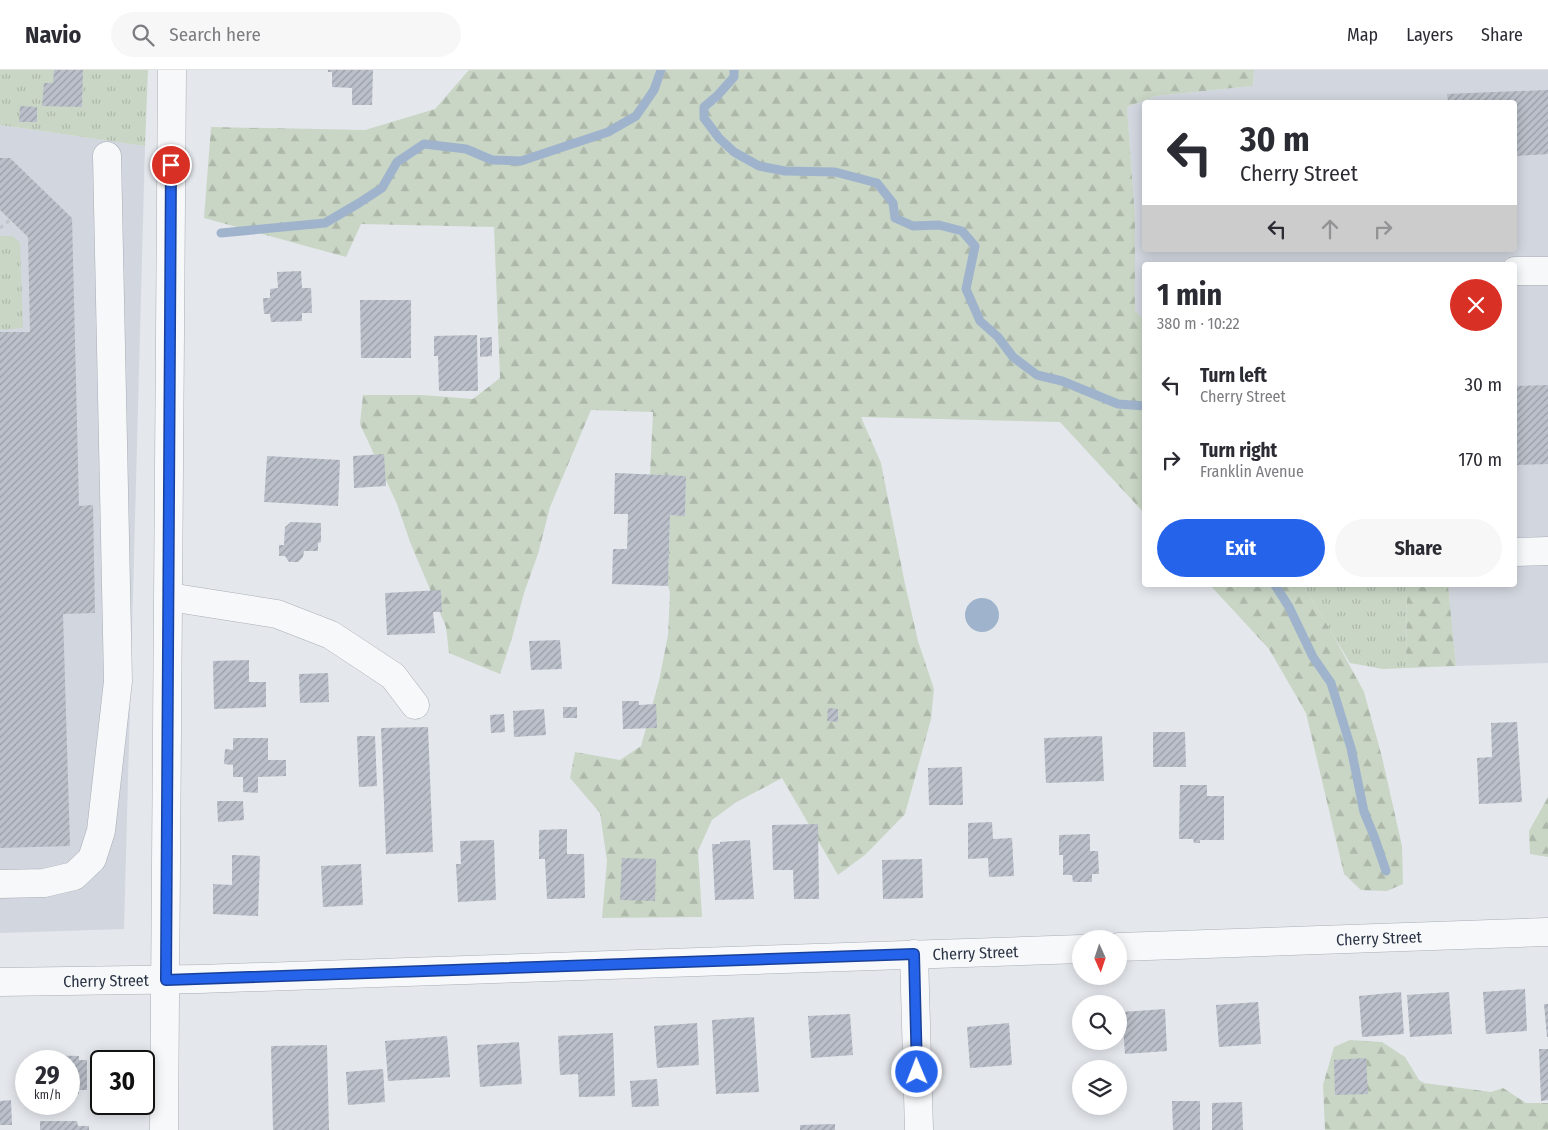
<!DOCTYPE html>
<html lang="en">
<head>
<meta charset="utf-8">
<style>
  body { margin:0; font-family:"Fira Sans Condensed",sans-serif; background:#f7f7f7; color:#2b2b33; height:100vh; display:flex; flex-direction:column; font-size:19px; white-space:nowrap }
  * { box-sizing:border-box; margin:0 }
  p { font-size:16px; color:#7c7c81 }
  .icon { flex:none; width:28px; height:28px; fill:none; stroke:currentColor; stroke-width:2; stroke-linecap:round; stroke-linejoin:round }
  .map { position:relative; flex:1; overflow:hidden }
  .side { position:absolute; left:1142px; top:192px; width:375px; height:325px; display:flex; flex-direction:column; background:#fff; border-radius:5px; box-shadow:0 2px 12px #0003 }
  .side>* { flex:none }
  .hud { position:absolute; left:1142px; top:30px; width:375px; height:152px; border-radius:5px; box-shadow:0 2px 12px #0003; background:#fff; color:#2b2b33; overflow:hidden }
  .needle { width:32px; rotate:177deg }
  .buttons { position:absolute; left:1072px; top:860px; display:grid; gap:10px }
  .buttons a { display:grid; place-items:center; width:55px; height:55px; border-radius:50%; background:#fff; box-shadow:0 2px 12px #0003; font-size:25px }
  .speed { position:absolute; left:15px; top:980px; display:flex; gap:10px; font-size:25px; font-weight:700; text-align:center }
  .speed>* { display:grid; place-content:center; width:65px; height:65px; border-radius:50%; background:#fff; box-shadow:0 2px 12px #0003; line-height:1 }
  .speed small { font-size:12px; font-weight:400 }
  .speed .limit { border:2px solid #111; border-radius:8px; background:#fff; color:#111 }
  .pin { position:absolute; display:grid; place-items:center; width:42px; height:42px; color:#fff; margin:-21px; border:2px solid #fff; border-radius:50%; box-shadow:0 1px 5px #0007 }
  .me { position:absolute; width:55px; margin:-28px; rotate:359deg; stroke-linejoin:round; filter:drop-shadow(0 0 4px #0008) }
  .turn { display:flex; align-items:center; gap:18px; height:105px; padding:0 15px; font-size:22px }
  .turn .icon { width:65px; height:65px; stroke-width:2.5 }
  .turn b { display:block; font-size:35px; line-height:42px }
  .lanes { display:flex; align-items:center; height:48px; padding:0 15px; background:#0003; justify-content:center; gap:25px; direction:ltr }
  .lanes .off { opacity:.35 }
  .round { display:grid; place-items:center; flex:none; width:52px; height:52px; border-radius:26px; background:#f7f7f7 }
  .headline { display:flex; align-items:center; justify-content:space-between; height:85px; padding:0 15px }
  h1 { font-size:30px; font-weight:700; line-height:38px }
  .button { display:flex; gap:10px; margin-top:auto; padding:10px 15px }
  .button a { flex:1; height:58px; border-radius:30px; background:#2563eb; color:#fff; font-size:20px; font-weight:700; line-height:58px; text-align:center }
  .button a+a { background:#f7f7f7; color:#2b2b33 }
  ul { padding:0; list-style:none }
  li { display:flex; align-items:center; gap:15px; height:75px; padding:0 15px }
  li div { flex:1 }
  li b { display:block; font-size:19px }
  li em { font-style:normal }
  header { display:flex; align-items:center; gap:30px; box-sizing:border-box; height:70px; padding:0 25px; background:#fff; border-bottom:1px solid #e1e1e2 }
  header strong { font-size:24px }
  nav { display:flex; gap:28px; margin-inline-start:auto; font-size:18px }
  .search { width:350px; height:45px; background:#f7f7f7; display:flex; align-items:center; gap:12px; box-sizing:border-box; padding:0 18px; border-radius:28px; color:#7c7c81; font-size:19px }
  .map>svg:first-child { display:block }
  .built { fill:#d2d6de; fill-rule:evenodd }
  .grass { fill:url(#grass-tufts) }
  .forest { fill:url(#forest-firs) }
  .water { fill:#9fb4cc }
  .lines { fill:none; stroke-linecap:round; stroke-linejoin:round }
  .stream { stroke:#9fb4cc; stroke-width:9 }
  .building { fill:url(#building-hatch) }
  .minor-casing { stroke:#a9aeb7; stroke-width:29 }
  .path { stroke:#c2c5cb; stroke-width:3; stroke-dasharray:4 4; stroke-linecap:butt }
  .minor { stroke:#f7f8fa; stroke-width:28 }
  .route-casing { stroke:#184099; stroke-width:12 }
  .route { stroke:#2563eb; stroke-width:9 }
  .labels { text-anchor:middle; stroke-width:5; stroke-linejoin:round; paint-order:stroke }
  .street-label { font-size:16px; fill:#2b3445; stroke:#f4f6f9 }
</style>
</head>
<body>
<header>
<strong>Navio</strong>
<div class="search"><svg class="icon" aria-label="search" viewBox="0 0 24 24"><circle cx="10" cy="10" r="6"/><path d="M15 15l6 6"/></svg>Search here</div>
<nav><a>Map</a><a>Layers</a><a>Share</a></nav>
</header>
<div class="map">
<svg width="1548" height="1060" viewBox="0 0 1548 1060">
  <defs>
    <pattern id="grass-tufts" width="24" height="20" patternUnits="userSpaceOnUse" patternTransform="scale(1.25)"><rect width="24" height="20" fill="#c9d6c5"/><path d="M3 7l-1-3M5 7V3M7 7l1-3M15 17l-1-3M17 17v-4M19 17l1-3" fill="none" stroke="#adb8ab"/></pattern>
    <pattern id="forest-firs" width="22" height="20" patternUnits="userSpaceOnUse" patternTransform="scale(1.25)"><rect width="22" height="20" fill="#c9d6c5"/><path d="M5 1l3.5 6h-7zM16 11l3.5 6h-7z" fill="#adb8ab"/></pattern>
    <pattern id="building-hatch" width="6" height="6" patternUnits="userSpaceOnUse" patternTransform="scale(1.25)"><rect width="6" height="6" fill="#bbc0ca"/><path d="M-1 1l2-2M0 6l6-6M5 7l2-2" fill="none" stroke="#989da6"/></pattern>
  </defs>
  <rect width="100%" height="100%" fill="#e4e7ec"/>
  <g class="built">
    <path d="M1254 0H1548V593L1456 596 1448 515H1515V195H1145V252L1135 240V147L1127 37 1155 26 1253 16ZM1145 32H1515V180H1145Z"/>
    <path d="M0 55 145 76 124 859 0 863Z"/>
  </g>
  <g class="grass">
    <path d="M0 0H148L145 76 0 55Z"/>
    <path d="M0 166H13L20 173 23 258 0 260Z"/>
    <path d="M1303 515H1407L1406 598 1383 599 1350 593Z"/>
  </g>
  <g class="forest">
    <path d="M469 0H1254L1253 16 1155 26 1127 37 1135 147V240L1145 252V444L1060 352 861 347 881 393 905 514 918 571 934 619 931 649 905 744 866 784 838 805 782 708 735 733 712 750 698 781 702 847 602 848 607 791 600 743 570 708 575 682 620 690 641 676 659 611 668 565 670 522 668 516 670 445 685 446 686 406 650 405 653 342 591 340 550 437 538 484 524 523 512 568 500 604 449 583 446 557 410 472 397 434 360 354 363 325H422L473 329 500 308 494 157 361 154 346 187 204 148 211 57 365 60 435 39Z"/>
    <path d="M1210 515H1303L1332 563 1364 622 1382 687 1402 776 1403 814 1387 821 1361 820 1344 804 1306 643 1269 579Z"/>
    <path d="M1407 515H1448L1456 596 1406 598Z"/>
    <path d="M1548 727V787L1530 784 1529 761Z"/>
    <path d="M1350 970 1382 972 1405 987 1419 1010 1424 1013 1491 1022 1503 1018 1526 1033H1548V1060H1325L1323 1015 1334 977Z"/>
  </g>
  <circle class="water" cx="982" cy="545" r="17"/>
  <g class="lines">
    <g class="stream">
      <path d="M734 0V7L717 26 704 37V48L719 68 734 82 759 96 785 101 835 102 877 113 893 133 895 148 913 156 939 155 962 161 975 176 966 219 980 251 998 267 1013 287 1037 305 1062 311 1118 334 1145 336"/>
      <path d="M221 163 325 153 359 133 382 118 397 92 424 74 466 79 492 90 521 91 608 62 636 46 654 20 661 0"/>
      <path d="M1275 515 1289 537 1313 587 1331 613 1351 678 1364 742 1374 766 1386 801"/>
    </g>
  </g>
  <g class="building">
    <path d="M54 0H83L82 37 42 36 44 13H53Z"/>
    <path d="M328 0H373L372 35H352V18L332 17V2H328Z"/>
    <path d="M1548 20V84L1515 86V32H1448L1447 24Z"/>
    <path d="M20 36 37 37V52H19Z"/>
    <path d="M0 88H10L72 148 79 436 93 435 95 543 63 544 70 776 0 778V262H30L28 167 0 140Z"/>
    <path d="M301 201 302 218H311L312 243H302V251L271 252 270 244H264L263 228H270V219L278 218 277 202Z"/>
    <path d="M360 230H411V288H361Z"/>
    <path d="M477 265 478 321H439L438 286H434V266Z"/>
    <path d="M492 267V286L480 287V268Z"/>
    <path d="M1548 315V394L1515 395V316Z"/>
    <path d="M384 384 386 416 354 418 353 386Z"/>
    <path d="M267 386 340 390 338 436 264 432Z"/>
    <path d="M615 403 686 406 685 446 670 445 668 516 612 514 613 479H627L628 444H614Z"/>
    <path d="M291 452 321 453V472L318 473V481H304L303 487 298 492H289L285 486H279V475H284L285 457Z"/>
    <path d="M441 520 442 542H433L435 563 387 565 385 523Z"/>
    <path d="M560 570 562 599 531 600 529 571Z"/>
    <path d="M249 590V612H266V637L214 639 213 591Z"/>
    <path d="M328 603 329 632 300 633 299 604Z"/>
    <path d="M622 631H639V635L656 634 657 658 623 659Z"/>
    <rect x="563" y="637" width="14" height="11"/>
    <path d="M828 638 838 639V652L827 651Z"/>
    <path d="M544 639 546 665 514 667 513 641Z"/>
    <path d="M504 644 505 662 491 663 490 645Z"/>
    <path d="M1517 652 1522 732 1479 734 1477 688 1492 687 1491 653Z"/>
    <path d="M428 657 433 782 386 784 381 658Z"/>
    <path d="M1153 662H1185L1186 697H1153Z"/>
    <path d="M357 666H375L377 716 359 717Z"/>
    <path d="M1102 666 1104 711 1046 713 1044 668Z"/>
    <path d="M233 668H268V690H286V706L258 707V723L243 722V707H233V695L224 694 225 679 233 680Z"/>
    <path d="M962 697 963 735H929L928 698Z"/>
    <path d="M1180 715H1207V726H1224V770H1200V773H1194L1193 769H1179Z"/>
    <path d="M217 731H243L244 750 218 752Z"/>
    <path d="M992 752 993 769 1012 768 1014 806 989 807 988 788 968 789V753Z"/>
    <path d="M818 754 819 829H794L793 800H773L772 755Z"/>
    <path d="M567 759V784H584L585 828 547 829 545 789H539V760Z"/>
    <path d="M1090 764V781H1098L1099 804H1092V812H1073L1072 805H1063V785H1059V765Z"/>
    <path d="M494 770 496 830 458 832 456 794H461L460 771Z"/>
    <path d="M750 770 754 829 715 830 712 774H720V772Z"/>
    <path d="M232 785 260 786 258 846 213 844V814L232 815Z"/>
    <path d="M622 788 656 789 655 831 620 830Z"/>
    <path d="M922 789 923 828 883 829 882 790Z"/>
    <path d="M361 794 363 835 323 837 321 796Z"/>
    <path d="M1525 919 1527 961 1486 964 1483 922Z"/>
    <path d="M1401 922 1404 964 1362 967 1359 926Z"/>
    <path d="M1449 922 1452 964 1410 967 1407 925Z"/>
    <path d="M1258 932 1261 974 1219 977 1216 935Z"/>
    <path d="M1544 934H1548V967H1547Z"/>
    <path d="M1165 939 1167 981 1125 984 1122 942Z"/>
    <path d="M850 944 853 985 811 988 808 946Z"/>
    <path d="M754 947 759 1022 716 1024 712 950Z"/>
    <path d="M697 953 699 995 657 998 654 956Z"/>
    <path d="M1009 953 1012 995 970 998 967 957Z"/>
    <path d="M613 963 615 1026 579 1027 578 1004 560 1005 558 966Z"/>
    <path d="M447 966 450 1007 388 1011 385 971Z"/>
    <path d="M519 972 522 1014 480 1017 477 975Z"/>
    <path d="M327 975 329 1060H273L271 976Z"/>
    <path d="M1539 979H1548V1030L1541 1031Z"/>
    <path d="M40 985 79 986V990H87V1020H79V1024H69V991H40Z"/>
    <path d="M1366 988 1368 1024 1335 1025 1334 990Z"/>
    <path d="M383 999 385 1032 348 1035 346 1002Z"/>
    <path d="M657 1009 659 1036 632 1037 630 1011Z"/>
    <path d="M11 1030 12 1055H0V1031Z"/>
    <path d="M1172 1031H1200V1060H1173Z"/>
    <path d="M1242 1032 1243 1060H1212V1033Z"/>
    <path d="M40 1051H77L78 1056H89V1060H40Z"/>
    <path d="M835 1054V1060H800V1055Z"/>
  </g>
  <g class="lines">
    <defs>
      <g id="minor">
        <path d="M1515 201H1548"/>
        <path d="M1515 482 1548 481"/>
        <path d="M169 527 277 544 331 565 393 606 415 635"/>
        <path d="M0 814 44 813 74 806 92 789 101 761 118 611 107 86"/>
        <path id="s1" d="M1119 877 1548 862"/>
        <path d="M914 884 919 1060"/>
        <path id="s2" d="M0 912 200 909 1081 879"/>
        <path d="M164 1060 172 0"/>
      </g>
    </defs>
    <use href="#minor" class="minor-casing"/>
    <path class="path" d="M0 158 10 150"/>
    <use href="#minor" class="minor"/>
  </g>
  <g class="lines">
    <defs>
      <path id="route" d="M171 95 166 910 914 884 917 1002"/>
    </defs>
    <use href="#route" class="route-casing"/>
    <use href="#route" class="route"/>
  </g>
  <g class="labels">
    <g class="street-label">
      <text dy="6" stroke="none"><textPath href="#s1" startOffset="260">Cherry Street</textPath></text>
      <text dy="6" stroke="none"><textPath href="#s2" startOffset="976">Cherry Street</textPath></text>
      <text dy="6" stroke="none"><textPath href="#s2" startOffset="106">Cherry Street</textPath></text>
    </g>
  </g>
</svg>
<div class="buttons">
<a><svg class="needle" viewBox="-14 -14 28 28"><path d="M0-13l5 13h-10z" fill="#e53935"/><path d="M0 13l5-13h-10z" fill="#7c7c81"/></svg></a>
<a><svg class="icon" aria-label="search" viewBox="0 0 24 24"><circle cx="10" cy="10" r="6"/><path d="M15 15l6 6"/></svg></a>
<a><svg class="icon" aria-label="layers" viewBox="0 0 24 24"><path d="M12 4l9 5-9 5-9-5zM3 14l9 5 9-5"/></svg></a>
</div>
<div class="speed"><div>29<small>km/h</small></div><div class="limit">30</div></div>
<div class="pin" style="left:171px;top:95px;background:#d93025"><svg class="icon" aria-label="arrive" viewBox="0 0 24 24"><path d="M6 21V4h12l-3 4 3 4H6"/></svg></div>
<svg class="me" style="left:917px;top:1002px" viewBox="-20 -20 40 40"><circle r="17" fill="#2563eb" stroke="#fff" stroke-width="3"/><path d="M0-11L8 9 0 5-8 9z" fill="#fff"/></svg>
<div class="hud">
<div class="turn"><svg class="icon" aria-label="left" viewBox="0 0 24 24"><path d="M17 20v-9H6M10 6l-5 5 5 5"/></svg><div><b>30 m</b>Cherry Street</div></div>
<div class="lanes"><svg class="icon" aria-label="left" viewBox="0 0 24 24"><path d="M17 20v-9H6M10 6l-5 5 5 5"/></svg><svg class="icon off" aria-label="ahead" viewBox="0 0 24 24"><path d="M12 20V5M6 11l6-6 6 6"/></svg><svg class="icon off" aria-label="right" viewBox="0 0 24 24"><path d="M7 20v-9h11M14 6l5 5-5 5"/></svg></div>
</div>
<section class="side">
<div class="headline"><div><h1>1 min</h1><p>380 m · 10:22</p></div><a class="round" style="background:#d93025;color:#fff"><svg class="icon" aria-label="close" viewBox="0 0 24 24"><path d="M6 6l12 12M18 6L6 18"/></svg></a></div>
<ul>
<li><svg class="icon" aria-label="left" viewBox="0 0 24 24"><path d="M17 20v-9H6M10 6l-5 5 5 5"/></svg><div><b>Turn left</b><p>Cherry Street</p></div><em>30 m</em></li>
<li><svg class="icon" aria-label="right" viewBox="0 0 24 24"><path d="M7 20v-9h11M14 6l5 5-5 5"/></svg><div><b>Turn right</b><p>Franklin Avenue</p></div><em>170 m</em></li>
</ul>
<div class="button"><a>Exit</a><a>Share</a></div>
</section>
</div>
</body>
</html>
